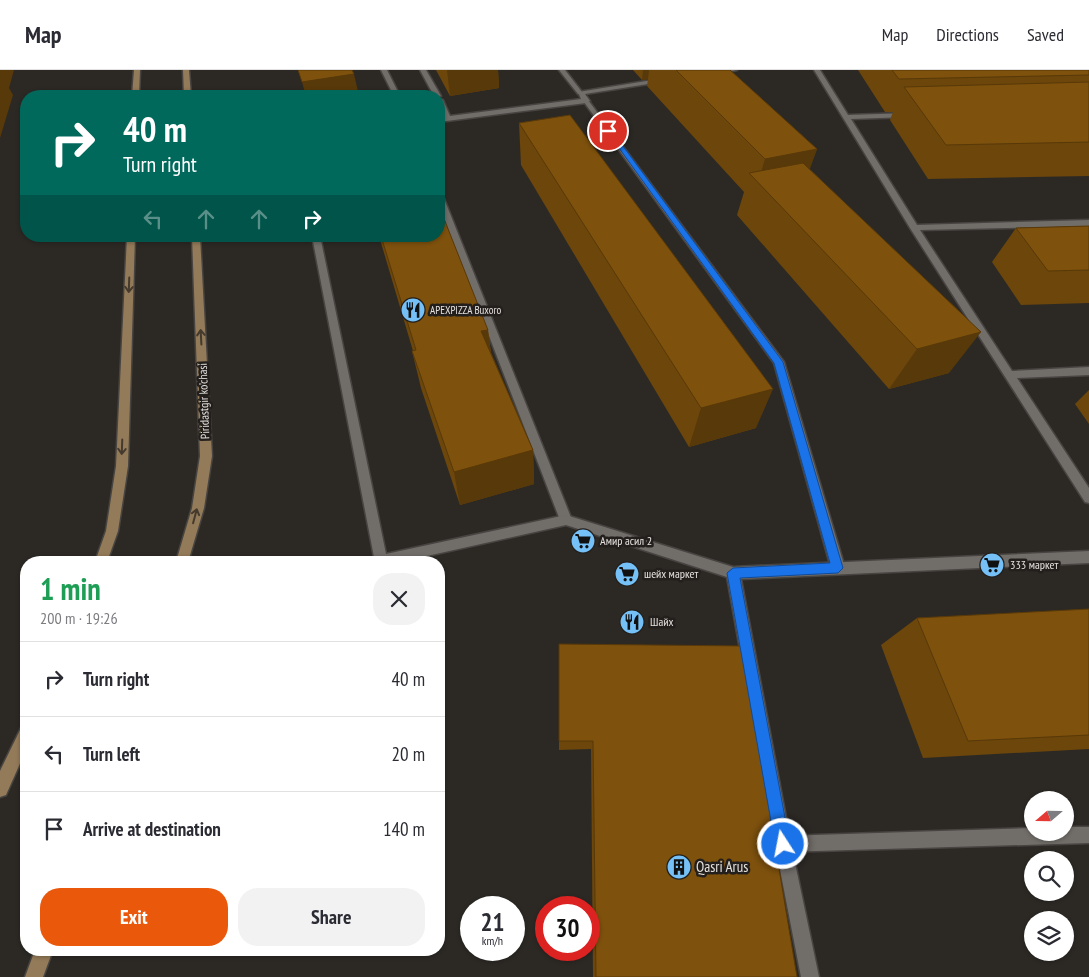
<!DOCTYPE html>
<html lang="en">
<head>
<meta charset="utf-8">
<style>
  body { margin:0; font-family:"PT Sans Narrow",sans-serif; background:#f2f2f3; color:#2b2b33; height:100vh; display:flex; flex-direction:column; font-size:19px; white-space:nowrap }
  * { box-sizing:border-box; margin:0 }
  p { font-size:16px; color:#7c7c81 }
  .icon { flex:none; width:28px; height:28px; fill:none; stroke:currentColor; stroke-width:2; stroke-linecap:round; stroke-linejoin:round }
  .map { position:relative; flex:1; overflow:hidden }
  .sheet { position:absolute; left:20px; top:486px; width:425px; height:400px; display:flex; flex-direction:column; background:#fff; border-radius:20px; box-shadow:0 1px 4px #0004 }
  .sheet>* { flex:none }
  .banner { position:absolute; left:20px; top:20px; width:425px; height:152px; border-radius:20px; box-shadow:0 1px 4px #0004; background:#00695c; color:#fff; overflow:hidden }
  .needle { width:32px; rotate:250deg }
  .tools { position:absolute; left:1024px; top:721px; display:grid; gap:10px }
  .tools a { display:grid; place-items:center; width:50px; height:50px; border-radius:50%; background:#fff; box-shadow:0 1px 4px #0004; font-size:25px }
  .speed { position:absolute; left:460px; top:826px; display:flex; gap:10px; font-size:25px; font-weight:700; text-align:center }
  .speed>* { display:grid; place-content:center; width:65px; height:65px; border-radius:50%; background:#fff; box-shadow:0 1px 4px #0004; line-height:1 }
  .speed small { font-size:12px; font-weight:400 }
  .speed .limit { border:8px solid #d22; background:#fff; color:#111 }
  .pin { position:absolute; display:grid; place-items:center; width:42px; height:42px; color:#fff; margin:-21px; border:2px solid #fff; border-radius:50%; box-shadow:0 1px 5px #0007 }
  .me { position:absolute; width:55px; margin:-28px; rotate:349deg; stroke-linejoin:round; filter:drop-shadow(0 0 4px #0008) }
  .turn { display:flex; align-items:center; gap:18px; height:105px; padding:0 20px; font-size:22px }
  .turn .icon { width:65px; height:65px; stroke-width:2.5 }
  .turn b { display:block; font-size:35px; line-height:42px }
  .lanes { display:flex; align-items:center; height:48px; padding:0 20px; background:#0003; justify-content:center; gap:25px; direction:ltr }
  .lanes .off { opacity:.35 }
  .round { display:grid; place-items:center; flex:none; width:52px; height:52px; border-radius:20px; background:#f2f2f3 }
  .overview { display:flex; align-items:center; justify-content:space-between; height:85px; padding:0 20px }
  h1 { font-size:30px; font-weight:800; line-height:38px; color:#1e9e55 }
  .cta { display:flex; gap:10px; margin-top:auto; padding:10px 20px }
  .cta a { flex:1; height:58px; border-radius:20px; background:#ea580c; color:#fff; font-size:20px; font-weight:800; line-height:58px; text-align:center }
  .cta a+a { background:#f2f2f3; color:#2b2b33 }
  ul { padding:0; list-style:none }
  li { display:flex; align-items:center; gap:15px; height:75px; padding:0 20px; border-top:1px solid #e1e1e2 }
  li div { flex:1 }
  li b { display:block; font-size:19px }
  li em { font-style:normal }
  header { display:flex; align-items:center; gap:30px; box-sizing:border-box; height:70px; padding:0 25px; background:#fff; border-bottom:1px solid #e1e1e2 }
  header strong { font-size:24px }
  nav { display:flex; gap:28px; margin-inline-start:auto; font-size:18px }
  .map>svg:first-child { display:block }
  .lines { fill:none; stroke-linecap:round; stroke-linejoin:round }
  .lane-casing { stroke:#474441; stroke-width:3 }
  .street-casing { stroke:#474441; stroke-width:3 }
  .secondary-casing { stroke:#474441; stroke-width:3 }
  .lane { fill:#716d69; fill-rule:evenodd }
  .street { fill:#716d69; fill-rule:evenodd }
  .secondary { fill:#937a58; fill-rule:evenodd }
  .wall { fill:#6c460b }
  .shaded-wall { fill:#583909 }
  .building { fill:#7e510d; stroke:#583909 }
  .oneway { stroke:#453a2e }
  .route { fill:#1a73e8; stroke:#114b97 }
  .labels { text-anchor:middle; stroke-width:5; stroke-linejoin:round; paint-order:stroke }
  .far-poi-label { font-size:11px; fill:#e4e1df; stroke:#231f1c; text-anchor:start }
  .street-label { font-size:12px; fill:#e4e1df; stroke:#231f1c }
  .poi-label { font-size:12px; fill:#e4e1df; stroke:#231f1c; text-anchor:start }
  .near-poi-label { font-size:15px; fill:#e4e1df; stroke:#231f1c; text-anchor:start }
</style>
</head>
<body>
<header>
<strong>Map</strong>
<nav><a>Map</a><a>Directions</a><a>Saved</a></nav>
</header>
<div class="map">
<svg width="1089" height="907" viewBox="0 0 1089 907">
  <rect width="100%" height="100%" fill="#2c2925"/>
  <g class="lines">
    <defs>
      <g id="lane">
        <path d="M381 0H387L400 26H394Z"/>
        <path d="M559 0H565L582 22V24H578Z"/>
        <path d="M814 0H820L848 45 909 43 913 45 909 47 851 49 917 155 1089 150V156L920 160 1012 301 1089 297V305L1017 308 1089 418V433L1085 432 910 158Z"/>
        <path d="M584 30H588L784 292 845 498 843 502 838 504 833 502 831 498 774 293 584 32Z"/>
        <path d="M439 124 443 126 572 450 570 454H562L560 450 439 136Z"/>
        <path d="M1065 757H1089V773L783 782 777 780 775 774 777 768 783 766 1032 758V762H1065Z"/>
      </g>
      <g id="street">
        <path d="M420 0H426L441 26 439 27 434 26Z"/>
        <path d="M721 0H737L714 5 711 3Z"/>
        <path d="M665 8 667 9V11L585 24 590 31 586 33 439 52V48L444 47 439 37V28L443 30 450 46 581 29 578 22Z"/>
        <path d="M312 166H320L386 484 566 445 733 497 1089 481V493L741 509 791 774 819 907H801L775 774 727 507 566 455 400 492H371L374 487Z"/>
      </g>
      <g id="secondary">
        <path d="M134 0H140L139 26H132Z"/>
        <path d="M183 0H189L191 26H184Z"/>
        <path d="M127 166H135L128 396 118 461 107 492H95L106 461 116 396Z"/>
        <path d="M192 166H200L212 386 204 438 188 492H176L192 438 200 386Z"/>
        <path d="M26 655V680L6 725 0 727V701L21 658Z"/>
        <path d="M35 880H53L43 907H25Z"/>
      </g>
    </defs>
    <use href="#lane" class="lane-casing"/>
    <use href="#street" class="street-casing"/>
    <use href="#secondary" class="secondary-casing"/>
    <use href="#lane" class="lane"/>
    <use href="#street" class="street"/>
    <use href="#secondary" class="secondary"/>
  </g>
  <g class="wall">
    <path d="M436 0H498L499 18 450 26Z"/>
    <path d="M633 0H730L817 79 809 99 949 303 889 319 737 145 744 122 647 16 648 9 642 10Z"/>
    <path d="M858 0H1089V106L928 109 890 50 893 42H885Z"/>
    <path d="M519 53 756 358 689 377 521 95Z"/>
    <path d="M1089 156V233L1021 235 992 192 1016 158Z"/>
    <path d="M379 166H439L488 260 491 283 533 380 534 414 460 435 421 318 412 281H413Z"/>
    <path d="M1089 320V354L1075 334Z"/>
    <path d="M1089 539V679L923 688 881 575 917 548Z"/>
    <path d="M559 574 797 907H593L591 679 559 680Z"/>
  </g>
  <g class="shaded-wall">
    <path d="M0 0H14L9 18 13 25 0 68Z"/>
    <path d="M447 0H498L499 18 450 26Z"/>
    <path d="M643 0H649L648 9 642 10Z"/>
    <path d="M354 4 359 26H306L302 12Z"/>
    <path d="M817 79 802 121 758 112 765 89Z"/>
    <path d="M488 260 492 297 481 261Z"/>
    <path d="M981 262 949 303 889 319 917 279Z"/>
    <path d="M773 319 756 358 689 377 701 338Z"/>
    <path d="M533 380 534 414 460 435 454 402Z"/>
  </g>
  <g class="building">
    <path d="M298 0H352L354 4 302 12Z"/>
    <path d="M676 0H730L817 79 765 89Z"/>
    <path d="M892 0H1089V5L899 9Z"/>
    <path d="M1089 12V72L946 75 904 17Z"/>
    <path d="M394 24 395 26H375Z"/>
    <path d="M570 45 773 319 701 338 519 53Z"/>
    <path d="M803 93 981 262 917 279 749 103Z"/>
    <path d="M439 136 488 260 481 261 533 380 454 402 412 281 416 280 381 166H439Z"/>
    <path d="M1089 156V200L1048 201 1016 158Z"/>
    <path d="M1089 539V665L968 671 917 548Z"/>
    <path d="M559 574 742 576 797 907H596L593 671H559Z"/>
  </g>
  <defs><path id="oneway-shaft" d="M-6 0H5M1.5-3L5.5 0L1.5 3" fill="none" stroke-width="1.6" stroke-linecap="round" stroke-linejoin="round" transform="scale(1.25)"/></defs>
  <g class="oneway">
    <use href="#oneway-shaft" transform="translate(129 215) rotate(92)"/>
    <use href="#oneway-shaft" transform="translate(201 267) rotate(-93)"/>
    <use href="#oneway-shaft" transform="translate(122 377) rotate(92)"/>
    <use href="#oneway-shaft" transform="translate(195 446) rotate(-75)"/>
  </g>
  <path class="route" d="M606 60H611L783 292 843 498 838 503 740 508 790 774 788 779 783 782 777 779 775 774 727 503 733 498 830 493 774 293Z"/>
  <defs>
    <symbol id="restaurant-disc" viewBox="-11 -11 22 22"><circle r="9.5" fill="#75c0f6" stroke="#231f1c"/><path d="M-5-6h1v4h1v-4h1v4h1v-4h1v5L-1.5 .5V6h-2V.5L-5-1ZM5-6V6H3V1.5H1.5Q1.5-4 5-6Z" fill="#111"/></symbol>
    <symbol id="supermarket-disc" viewBox="-11 -11 22 22"><circle r="9.5" fill="#75c0f6" stroke="#231f1c"/><path d="M-6-5.5h2.5l.6 2H6L4.5 2H-2.5L-4.4-4H-6ZM-1.5 3.2a1.3 1.3 0 1 0 .1 0ZM3 3.2a1.3 1.3 0 1 0 .1 0Z" fill="#111"/></symbol>
    <symbol id="building-disc" viewBox="-11 -11 22 22"><circle r="9.5" fill="#75c0f6" stroke="#231f1c"/><path d="M-4-6H4V6H1V3H-1V6H-4ZM-2.5-4.3h1.7v1.8h-1.7ZM.8-4.3h1.7v1.8H.8ZM-2.5-1h1.7V.8h-1.7ZM.8-1h1.7V.8H.8Z" fill="#111"/></symbol>
  </defs>
  <g fill-rule="evenodd">
    <use href="#restaurant-disc" x="399" y="226" width="28" height="28"/>
    <use href="#supermarket-disc" x="569" y="457" width="28" height="28"/>
    <use href="#supermarket-disc" x="978" y="481" width="28" height="28"/>
    <use href="#supermarket-disc" x="613" y="490" width="28" height="28"/>
    <use href="#restaurant-disc" x="618" y="538" width="28" height="28"/>
    <use href="#building-disc" x="665" y="783" width="28" height="28"/>
  </g>
  <g class="labels">
    <g class="far-poi-label">
      <text x="430" y="244">APEXPIZZA Buxoro</text>
    </g>
    <g class="street-label">
      <text transform="translate(204 331) rotate(-92)" y="4">Piridastgir ko'chasi</text>
    </g>
    <g class="poi-label">
      <text x="600" y="475">Амир асил 2</text>
      <text x="1010" y="499">333 маркет</text>
      <text x="644" y="508">шейх маркет</text>
      <text x="650" y="556">Шайх</text>
    </g>
    <g class="near-poi-label">
      <text x="696" y="802">Qasri Arus</text>
    </g>
  </g>
</svg>
<div class="tools">
<a><svg class="needle" viewBox="-14 -14 28 28"><path d="M0-13l5 13h-10z" fill="#e53935"/><path d="M0 13l5-13h-10z" fill="#7c7c81"/></svg></a>
<a><svg class="icon" aria-label="search" viewBox="0 0 24 24"><circle cx="10" cy="10" r="6"/><path d="M15 15l6 6"/></svg></a>
<a><svg class="icon" aria-label="layers" viewBox="0 0 24 24"><path d="M12 4l9 5-9 5-9-5zM3 14l9 5 9-5"/></svg></a>
</div>
<div class="speed"><div>21<small>km/h</small></div><div class="limit">30</div></div>
<div class="pin" style="left:608px;top:61px;background:#d93025"><svg class="icon" aria-label="arrive" viewBox="0 0 24 24"><path d="M6 21V4h12l-3 4 3 4H6"/></svg></div>
<svg class="me" style="left:783px;top:774px" viewBox="-20 -20 40 40"><circle r="17" fill="#1a73e8" stroke="#fff" stroke-width="3"/><path d="M0-11L8 9 0 5-8 9z" fill="#fff"/></svg>
<div class="banner">
<div class="turn"><svg class="icon" aria-label="right" viewBox="0 0 24 24"><path d="M7 20v-9h11M14 6l5 5-5 5"/></svg><div><b>40 m</b>Turn right</div></div>
<div class="lanes"><svg class="icon off" aria-label="left" viewBox="0 0 24 24"><path d="M17 20v-9H6M10 6l-5 5 5 5"/></svg><svg class="icon off" aria-label="ahead" viewBox="0 0 24 24"><path d="M12 20V5M6 11l6-6 6 6"/></svg><svg class="icon off" aria-label="ahead" viewBox="0 0 24 24"><path d="M12 20V5M6 11l6-6 6 6"/></svg><svg class="icon" aria-label="right" viewBox="0 0 24 24"><path d="M7 20v-9h11M14 6l5 5-5 5"/></svg></div>
</div>
<section class="sheet">
<div class="overview"><div><h1>1 min</h1><p>200 m · 19:26</p></div><a class="round"><svg class="icon" aria-label="close" viewBox="0 0 24 24"><path d="M6 6l12 12M18 6L6 18"/></svg></a></div>
<ul>
<li><svg class="icon" aria-label="right" viewBox="0 0 24 24"><path d="M7 20v-9h11M14 6l5 5-5 5"/></svg><div><b>Turn right</b></div><em>40 m</em></li>
<li><svg class="icon" aria-label="left" viewBox="0 0 24 24"><path d="M17 20v-9H6M10 6l-5 5 5 5"/></svg><div><b>Turn left</b></div><em>20 m</em></li>
<li><svg class="icon" aria-label="arrive" viewBox="0 0 24 24"><path d="M6 21V4h12l-3 4 3 4H6"/></svg><div><b>Arrive at destination</b></div><em>140 m</em></li>
</ul>
<div class="cta"><a>Exit</a><a>Share</a></div>
</section>
</div>
</body>
</html>
